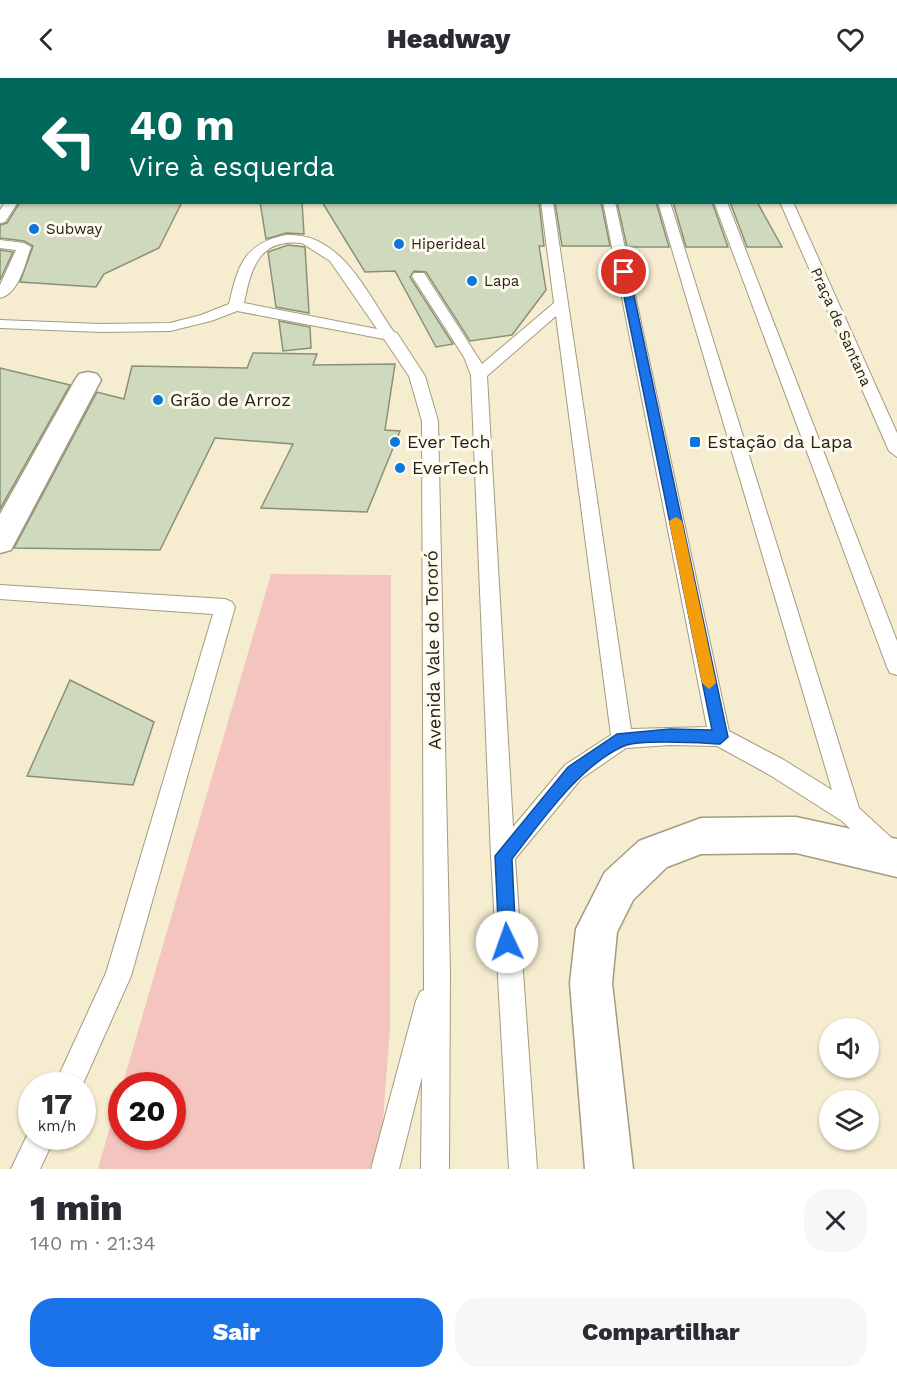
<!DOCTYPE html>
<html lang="pt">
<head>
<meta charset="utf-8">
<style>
  body { margin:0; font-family:"Work Sans",sans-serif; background:#f7f7f7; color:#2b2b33; height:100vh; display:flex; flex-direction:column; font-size:22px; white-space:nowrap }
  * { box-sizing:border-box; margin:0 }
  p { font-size:20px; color:#7c7c81 }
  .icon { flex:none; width:33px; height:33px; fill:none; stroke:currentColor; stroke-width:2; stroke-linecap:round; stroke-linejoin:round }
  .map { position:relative; height:1091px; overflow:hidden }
  .details { display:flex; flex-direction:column; background:#fff; flex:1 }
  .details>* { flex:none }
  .banner { position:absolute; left:0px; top:0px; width:897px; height:126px; box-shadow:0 2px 4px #0004; background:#00695c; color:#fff; overflow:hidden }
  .tools { position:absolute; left:819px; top:940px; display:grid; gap:12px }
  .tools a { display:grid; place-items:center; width:60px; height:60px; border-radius:50%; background:#fff; box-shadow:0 2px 4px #0004; font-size:30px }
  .speed { position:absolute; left:18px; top:994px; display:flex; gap:12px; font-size:30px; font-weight:700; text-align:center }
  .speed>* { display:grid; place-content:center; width:78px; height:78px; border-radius:50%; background:#fff; box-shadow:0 2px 4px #0004; line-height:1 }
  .speed small { font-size:15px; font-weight:400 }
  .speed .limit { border:9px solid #d22; background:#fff; color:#111 }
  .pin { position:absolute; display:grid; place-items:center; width:51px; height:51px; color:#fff; margin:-26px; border:3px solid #fff; border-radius:50%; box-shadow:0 2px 6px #0007 }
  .me { position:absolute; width:66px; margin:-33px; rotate:357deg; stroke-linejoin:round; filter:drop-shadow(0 0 4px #0008) }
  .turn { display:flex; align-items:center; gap:21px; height:126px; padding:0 30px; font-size:27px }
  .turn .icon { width:78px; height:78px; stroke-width:2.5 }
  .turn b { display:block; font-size:42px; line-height:51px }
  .round { display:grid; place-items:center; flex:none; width:63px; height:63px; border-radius:24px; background:#f7f7f7 }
  .overview { display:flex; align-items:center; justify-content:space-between; height:102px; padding:0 30px }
  h1 { font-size:36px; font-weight:800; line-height:45px }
  .primary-button { display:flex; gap:12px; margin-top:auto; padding:12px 30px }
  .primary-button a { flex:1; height:69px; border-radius:24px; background:#1a73e8; color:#fff; font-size:24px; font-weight:800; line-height:69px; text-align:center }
  .primary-button a+a { background:#f7f7f7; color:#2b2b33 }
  header { display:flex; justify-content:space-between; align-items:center; height:78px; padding:0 30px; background:#fff; font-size:27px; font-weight:800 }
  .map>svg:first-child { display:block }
  .green { fill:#f4c4bf }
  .building { fill:#cfd9bd; stroke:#889177; stroke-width:1.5 }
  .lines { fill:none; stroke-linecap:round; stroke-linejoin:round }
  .service-casing { stroke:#a49b80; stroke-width:2 }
  .pedestrian-casing { stroke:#a49b80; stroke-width:3 }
  .minor-casing { stroke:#a49b80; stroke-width:3 }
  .tertiary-casing { stroke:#a49b80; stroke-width:3 }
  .service { fill:#fff; fill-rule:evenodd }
  .pedestrian { fill:#fff; fill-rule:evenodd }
  .minor { fill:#fff; fill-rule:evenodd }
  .tertiary { fill:#fff; fill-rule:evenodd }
  .route { fill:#1a73e8; stroke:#114b97; stroke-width:1.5 }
  .slow { fill:#f59e0b }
  .poi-dot { fill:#0b77de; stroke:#fefaee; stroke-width:2 }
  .labels { text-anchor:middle; stroke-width:6; stroke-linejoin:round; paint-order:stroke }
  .far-poi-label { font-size:15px; fill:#242116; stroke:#fefaee; text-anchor:start }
  .far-street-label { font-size:15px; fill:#242116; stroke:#fefaee }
  .poi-label { font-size:18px; fill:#242116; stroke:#fefaee; text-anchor:start }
  .street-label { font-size:18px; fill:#242116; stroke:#fefaee }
</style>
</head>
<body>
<header><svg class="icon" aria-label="back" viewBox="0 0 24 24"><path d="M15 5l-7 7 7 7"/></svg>Headway<svg class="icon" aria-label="heart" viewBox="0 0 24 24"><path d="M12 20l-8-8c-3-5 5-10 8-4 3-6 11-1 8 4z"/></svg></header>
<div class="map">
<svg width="897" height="1091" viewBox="0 0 897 1091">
  <rect width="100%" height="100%" fill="#f6eccf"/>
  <g class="green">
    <path d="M466 0H897V13L896 2Z"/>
    <path d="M271 496 391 497 390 951 381 1067 370 1091H98L121 1010 122 1059H172V1008H122Z"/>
  </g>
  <g class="building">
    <path d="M20 124H182L159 170 104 196 96 209 20 204 33 168 24 163 0 160V147L7 145Z"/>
    <path d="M260 124H302L304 156 286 155 266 161Z"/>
    <path d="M322 124H539L544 168H539L546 212 512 257 470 263 426 194 414 193 410 199 453 266 436 269 395 193 365 194Z"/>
    <path d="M555 124H601L610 168H562Z"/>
    <path d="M617 124H656L669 169H627Z"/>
    <path d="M673 124H712L728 169H686Z"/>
    <path d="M730 124H757L782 169H747Z"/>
    <path d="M288 167 305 169 309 235 276 229 268 174Z"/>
    <path d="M0 172 13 174 0 202Z"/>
    <path d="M279 243 310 249 311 270 283 273Z"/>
    <path d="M253 275 317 276 313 287 395 286 385 352 400 353 367 434 261 430 293 366 215 360 160 472 14 470 97 314 124 321 132 288 247 290Z"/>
    <path d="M0 290 70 307 0 431Z"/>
    <path d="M70 602 154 644 133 707 27 698Z"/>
  </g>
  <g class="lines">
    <defs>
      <g id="service">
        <rect x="0" y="57" width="2" height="6"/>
        <path d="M5 124H18L5 144 0 145V132Z"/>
        <path d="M541 124H553L631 651 707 649 603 124H615L729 653 784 682 832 712 658 124H670L859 730 897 765V791L889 788 842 743 768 696 717 668 670 667 626 670 581 701 515 781 537 1091H509L491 778 471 297 464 279 412 198 414 195H424L482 286 554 225ZM556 238 611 657 565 687 513 749 487 298Z"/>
        <path d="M714 124H727L897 563V597L890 595 887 589Z"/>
        <path d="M780 124H793L897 355V379L889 373Z"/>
        <path d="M287 157C341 154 367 216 394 254L397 255 425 298 438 343 450 894 449 1091H421L422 999 399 1091H371L416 923 420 914 424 912 422 343 409 298 384 261 237 233 211 243 170 253 101 254 0 250V242L101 246 170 245 201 237 229 226C238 187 244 165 287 157ZM302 165 330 183 377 251 244 225C251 190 259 160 302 165Z"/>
        <path d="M0 162 24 165 31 169C25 185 19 216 0 220V207L16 172 0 170Z"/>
        <path d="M0 507 225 521 232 524 235 529 131 898 82 1008H54L106 895 213 536 0 521Z"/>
        <path d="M31 1049 32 1059H55L40 1091H11Z"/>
      </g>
      <path id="pedestrian" d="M327 0H348L349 2H328Z"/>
      <path id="minor" d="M88 294 97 296 101 302 11 472 0 475V436L75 302 79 296Z"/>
      <path id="tertiary" d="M796 739 897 761V799L796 775 701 776 667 789 633 822 617 854 612 905 633 1091H585L570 905 576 851 605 794 639 763 701 740Z"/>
    </defs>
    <use href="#service" class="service-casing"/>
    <use href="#pedestrian" class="pedestrian-casing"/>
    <use href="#minor" class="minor-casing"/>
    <use href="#tertiary" class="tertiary-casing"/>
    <use href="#service" class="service"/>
    <use href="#pedestrian" class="pedestrian"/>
    <use href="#minor" class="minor"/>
    <use href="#tertiary" class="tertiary"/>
  </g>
  <path class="route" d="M624 191 629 194 728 659 720 666C700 665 641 661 624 668 580 687 541 744 512 781L516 864 514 870 507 873 501 870 499 864 495 778 568 689 617 656 670 651 712 652 619 194Z"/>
  <path class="slow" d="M676 439 682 443 716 605 709 611 702 605 669 443Z"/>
  <g class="poi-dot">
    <circle cx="34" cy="151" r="6"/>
    <circle cx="399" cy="166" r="6"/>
    <circle cx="472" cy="203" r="6"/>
    <circle cx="158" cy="322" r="6"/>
    <circle cx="395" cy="364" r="6"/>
    <rect x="689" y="358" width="12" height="12" rx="3"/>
    <circle cx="400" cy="390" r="6"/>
  </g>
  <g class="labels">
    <g class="far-poi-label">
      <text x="46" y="156">Subway</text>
      <text x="411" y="171">Hiperideal</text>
      <text x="484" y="208">Lapa</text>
    </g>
    <g class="far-street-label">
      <text transform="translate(841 249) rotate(66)" y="5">Praça de Santana</text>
    </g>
    <g class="poi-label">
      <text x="170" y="328">Grão de Arroz</text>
      <text x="407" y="370">Ever Tech</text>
      <text x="707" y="370">Estação da Lapa</text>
      <text x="412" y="396">EverTech</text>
    </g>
    <g class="street-label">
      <text transform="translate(433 572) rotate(-91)" y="6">Avenida Vale do Tororó</text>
    </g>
  </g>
</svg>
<div class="tools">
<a><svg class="icon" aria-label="sound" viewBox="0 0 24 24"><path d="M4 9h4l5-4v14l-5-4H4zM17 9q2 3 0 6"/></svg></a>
<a><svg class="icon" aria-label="layers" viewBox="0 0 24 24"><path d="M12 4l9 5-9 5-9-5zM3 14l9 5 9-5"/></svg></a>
</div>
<div class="speed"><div>17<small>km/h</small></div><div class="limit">20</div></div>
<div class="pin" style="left:624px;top:194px;background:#d93025"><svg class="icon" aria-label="arrive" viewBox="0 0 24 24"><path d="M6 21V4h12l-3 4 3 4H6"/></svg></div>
<svg class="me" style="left:507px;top:864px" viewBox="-20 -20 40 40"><circle r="19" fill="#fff"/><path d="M0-13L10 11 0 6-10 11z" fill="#1a73e8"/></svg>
<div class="banner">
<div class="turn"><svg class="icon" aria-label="left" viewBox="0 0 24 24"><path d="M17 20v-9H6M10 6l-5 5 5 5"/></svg><div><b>40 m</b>Vire à esquerda</div></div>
</div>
</div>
<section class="details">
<div class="overview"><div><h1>1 min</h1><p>140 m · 21:34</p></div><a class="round"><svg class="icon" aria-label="close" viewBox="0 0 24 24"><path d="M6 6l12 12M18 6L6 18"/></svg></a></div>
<div class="primary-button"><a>Sair</a><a>Compartilhar</a></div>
</section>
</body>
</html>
